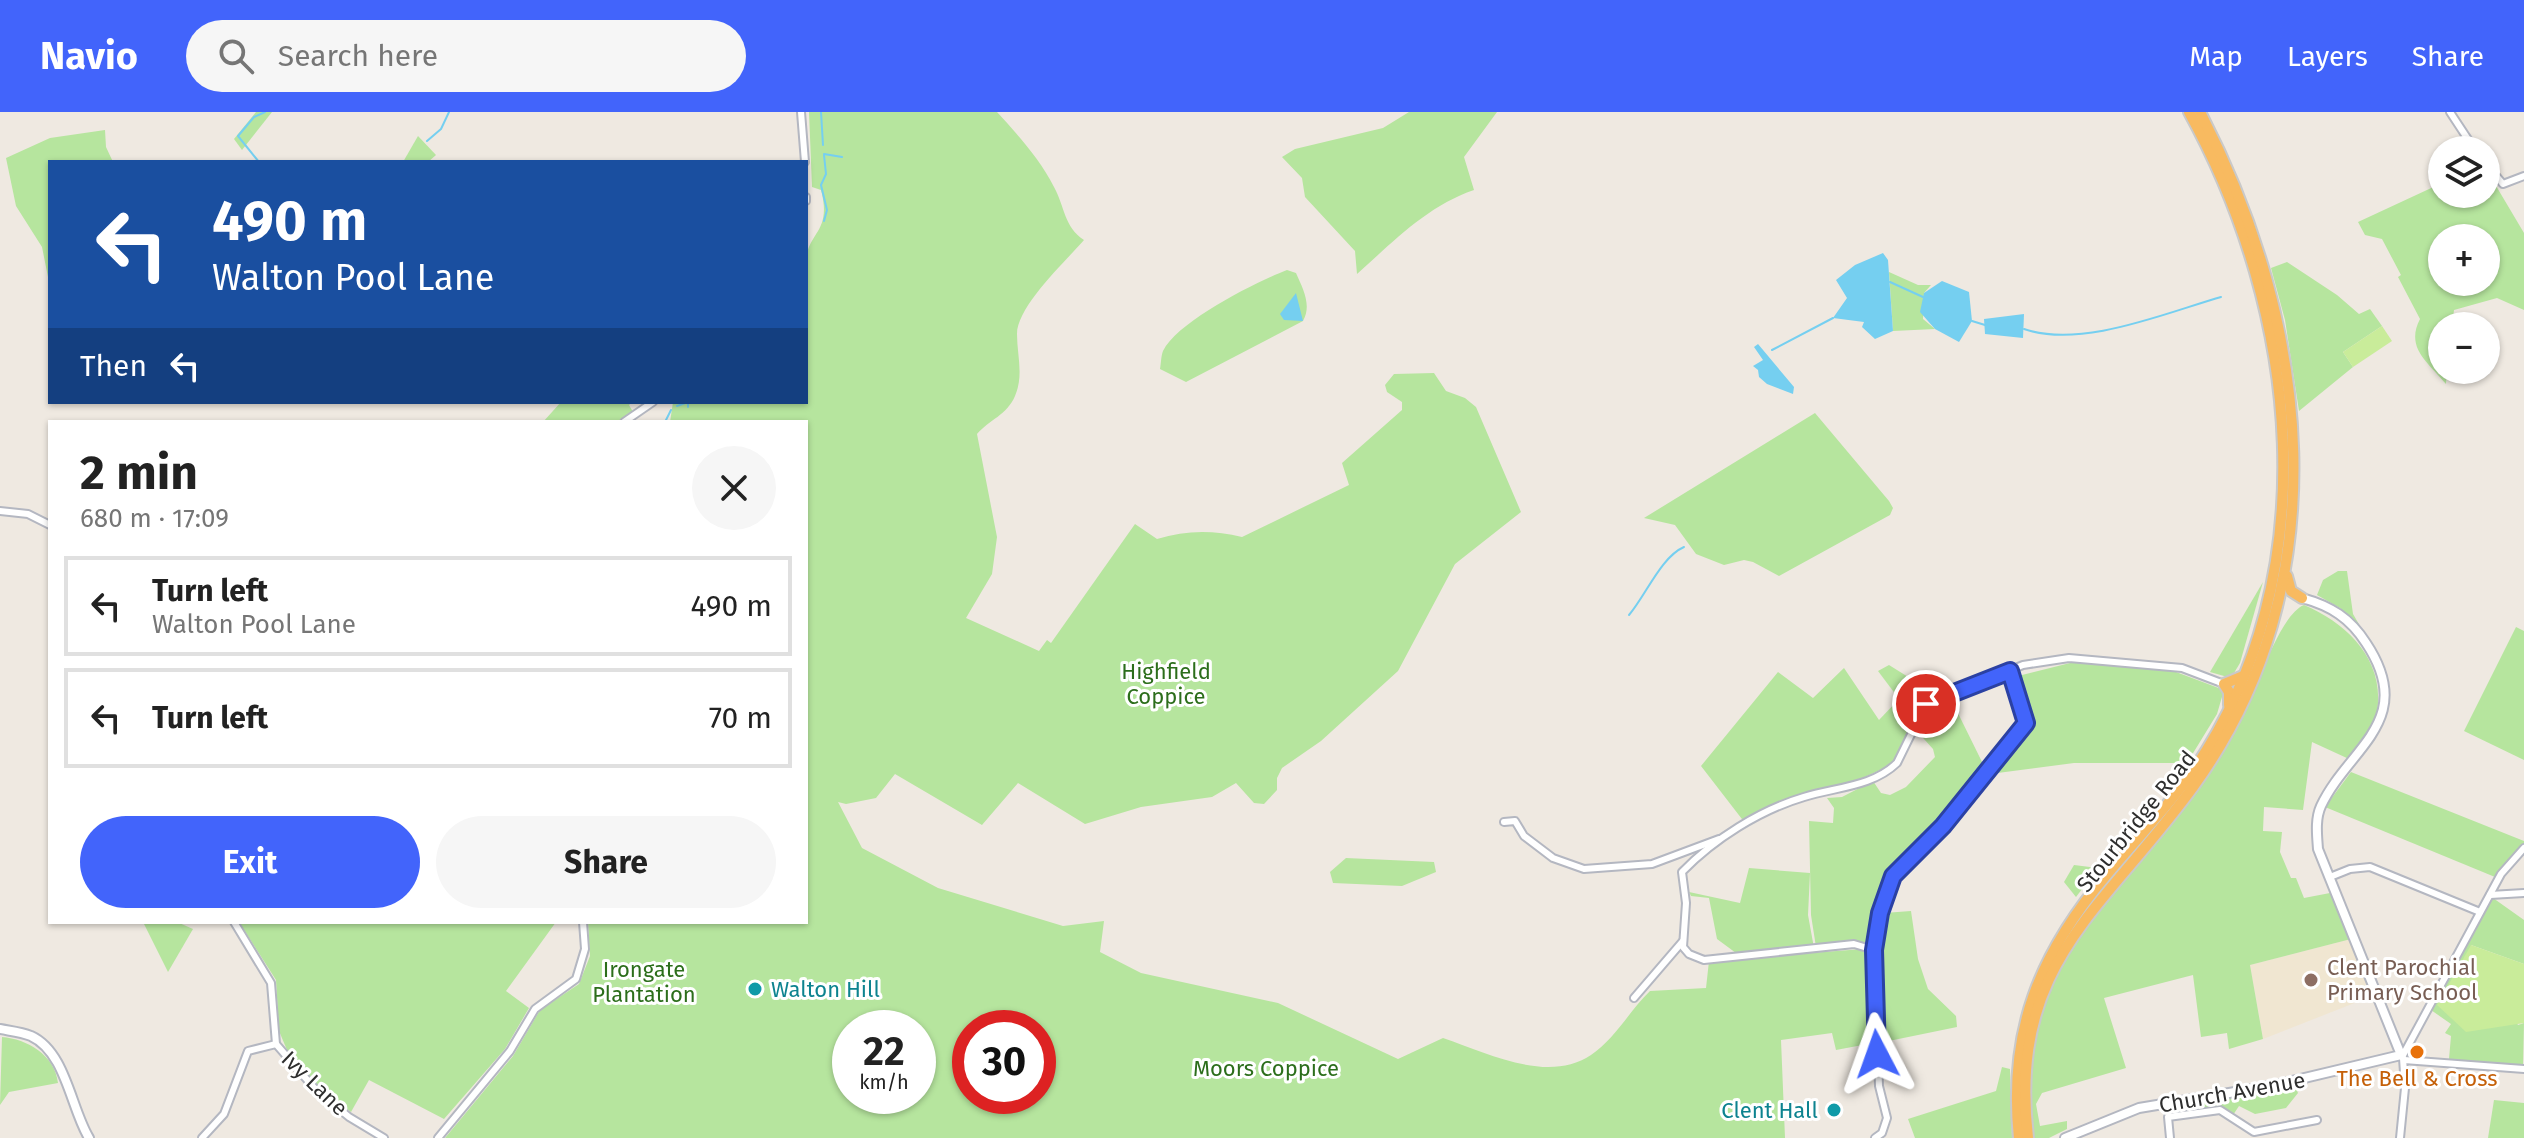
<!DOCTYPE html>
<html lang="en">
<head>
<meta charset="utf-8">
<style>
  body { margin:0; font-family:"Fira Sans",sans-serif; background:#f6f6f6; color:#222; height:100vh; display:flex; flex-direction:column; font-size:30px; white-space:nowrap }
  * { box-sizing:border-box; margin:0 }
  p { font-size:26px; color:#767676 }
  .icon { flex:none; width:44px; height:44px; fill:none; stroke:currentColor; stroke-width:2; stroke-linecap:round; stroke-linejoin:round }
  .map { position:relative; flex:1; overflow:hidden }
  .sheet { position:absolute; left:48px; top:308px; width:760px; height:504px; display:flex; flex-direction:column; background:#fff; border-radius:0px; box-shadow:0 2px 6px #0004 }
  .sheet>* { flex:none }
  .guide { position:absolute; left:48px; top:48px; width:760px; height:244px; border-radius:0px; box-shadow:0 2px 6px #0004; background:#1a4fa0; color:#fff; overflow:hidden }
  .fabs { position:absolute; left:2428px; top:24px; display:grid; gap:16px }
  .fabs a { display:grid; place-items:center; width:72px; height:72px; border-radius:50%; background:#fff; box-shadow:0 2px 6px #0004; font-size:40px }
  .speed { position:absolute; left:832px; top:898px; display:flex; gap:16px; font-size:40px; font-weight:700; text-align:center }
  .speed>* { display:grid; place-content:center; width:104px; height:104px; border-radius:50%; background:#fff; box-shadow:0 2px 6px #0004; line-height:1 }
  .speed small { font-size:20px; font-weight:400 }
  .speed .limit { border:12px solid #d22; background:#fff; color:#111 }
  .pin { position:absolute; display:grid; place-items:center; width:68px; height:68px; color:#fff; margin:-34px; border:4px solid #fff; border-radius:50%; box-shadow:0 2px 8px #0007 }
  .me { position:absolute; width:88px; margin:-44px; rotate:356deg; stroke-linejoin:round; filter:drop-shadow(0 0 6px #0008) }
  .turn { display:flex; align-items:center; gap:28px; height:168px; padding:0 32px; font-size:36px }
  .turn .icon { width:104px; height:104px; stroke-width:2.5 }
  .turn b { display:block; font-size:56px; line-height:68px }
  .then { display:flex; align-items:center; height:76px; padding:0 32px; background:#0003; gap:16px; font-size:30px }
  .round { display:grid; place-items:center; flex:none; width:84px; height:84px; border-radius:42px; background:#f6f6f6 }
  .headline { display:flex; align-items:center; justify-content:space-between; height:136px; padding:0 32px }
  h1 { font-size:48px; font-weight:700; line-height:60px }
  .cta { display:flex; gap:16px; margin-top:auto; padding:16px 32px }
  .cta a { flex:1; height:92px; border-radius:48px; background:#4264fb; color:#fff; font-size:32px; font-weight:700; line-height:92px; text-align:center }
  .cta a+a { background:#f6f6f6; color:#222 }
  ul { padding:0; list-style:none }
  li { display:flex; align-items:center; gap:24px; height:100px; margin:0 16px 12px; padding:0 16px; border:4px solid #e0e0e0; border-radius:0px }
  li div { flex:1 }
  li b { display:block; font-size:30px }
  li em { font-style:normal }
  header { display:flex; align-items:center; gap:48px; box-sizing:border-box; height:112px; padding:0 40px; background:#4264fb; color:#fff }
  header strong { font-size:38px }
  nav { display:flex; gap:44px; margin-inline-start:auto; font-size:28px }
  .search { width:560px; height:72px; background:#f6f6f6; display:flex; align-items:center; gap:20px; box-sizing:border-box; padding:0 28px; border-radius:44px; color:#767676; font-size:30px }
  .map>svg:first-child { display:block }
  .education { fill:#f0e6d1 }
  .green { fill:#b6e59e; fill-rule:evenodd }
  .pitch { fill:#c9ec9a }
  .water { fill:#75cff0 }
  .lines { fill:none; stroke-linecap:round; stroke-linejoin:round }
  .stream { stroke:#75cff0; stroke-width:2 }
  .minor-casing { stroke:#b4b7c1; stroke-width:10 }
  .tertiary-casing { stroke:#b4b7c1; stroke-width:12 }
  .trunk-casing { stroke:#c9c9c9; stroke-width:14 }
  .minor { stroke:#fff; stroke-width:6 }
  .tertiary { stroke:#fff; stroke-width:8 }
  .trunk { stroke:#f8ba60; stroke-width:10 }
  .route-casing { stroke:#2b41a3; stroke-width:20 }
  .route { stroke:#4264fb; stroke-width:14 }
  .education-dot { fill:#8d6e63; stroke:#fff; stroke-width:3 }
  .culture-dot { fill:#0f9aa8; stroke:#fff; stroke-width:3 }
  .food-dot { fill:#e8710a; stroke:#fff; stroke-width:3 }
  .labels { text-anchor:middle; stroke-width:6; stroke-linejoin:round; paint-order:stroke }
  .park-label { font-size:22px; fill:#2c6e1b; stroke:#fff }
  .street-label { font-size:22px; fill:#2e2e2e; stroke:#fff }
  .education-label { font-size:22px; fill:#785e54; stroke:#fff; text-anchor:start }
  .culture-label { font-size:22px; fill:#0d838f; stroke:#fff; text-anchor:start }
  .food-label { font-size:22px; fill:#c56008; stroke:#fff }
</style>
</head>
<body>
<header>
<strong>Navio</strong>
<div class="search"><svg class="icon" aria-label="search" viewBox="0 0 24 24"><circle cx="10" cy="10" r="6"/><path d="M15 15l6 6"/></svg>Search here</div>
<nav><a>Map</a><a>Layers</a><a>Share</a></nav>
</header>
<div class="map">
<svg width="2524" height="1026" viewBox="0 0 2524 1026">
  <rect width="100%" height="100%" fill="#efe9e1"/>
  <path class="education" d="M2351 827 2375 883 2263 927 2250 853Z"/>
  <g class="green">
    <path d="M256 0H272L242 38 234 27Z"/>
    <path d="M809 0H997C1018 23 1040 47 1054 75 1065 95 1064 115 1084 128 1066 149 1017 194 1017 222 1017 243 1024 263 1015 284 1007 303 989 308 977 322L997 425 992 462 966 506 1039 539 1047 528 1051 531 1135 412 1157 427C1186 418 1213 418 1242 425L1349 373 1342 351 1402 298V290L1387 280 1385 273 1394 262 1434 261 1446 279 1465 286 1476 295 1521 400 1455 452 1398 559 1321 629 1282 656 1277 666V678L1264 692 1254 691 1236 671 1212 685 1141 695 1085 712 1018 671 982 713 895 662 876 686 846 692 838 690 862 736 938 776 1063 814 1104 809 1100 840 1141 861 1278 891 1398 947 1443 926C1487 941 1548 972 1591 943 1615 927 1630 898 1650 879L1706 876 1709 849 1863 837 1870 846 1873 931 1836 938 1832 921 1781 928 1785 1026H445L513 944 540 898 579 872 590 844 588 810H806V310H670L673 290H806C806 243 801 194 806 147 809 120 832 119 821 78L812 75ZM850 916H918V984H850ZM970 916H1038V984H970Z"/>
    <path d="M1409 0H1497L1464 45 1474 78C1427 94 1393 130 1357 162L1355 139 1305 85 1302 66 1282 45 1295 37 1383 16Z"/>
    <path d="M105 18 106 35 113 50H50V175L42 135 16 94 6 46 50 26Z"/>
    <path d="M418 24 436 43 428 50H403Z"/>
    <path d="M2486 57 2524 121V198L2497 186 2454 198 2452 214H2442V258H2447L2446 272C2428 250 2405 236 2420 207L2398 165 2401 163 2382 127 2365 123 2358 110 2442 71V82H2486ZM2442 126H2486V170H2442Z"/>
    <path d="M2287 150 2337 183 2359 202 2370 197 2382 214 2343 240 2353 255 2299 299 2285 208 2271 156Z"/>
    <path d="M1287 158 1296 161C1303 177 1312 193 1303 209L1186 270 1160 257C1161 252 1161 244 1163 239 1178 209 1256 170 1287 158Z"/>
    <path d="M1889 160 1918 173H1931L1924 181 1923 207 1935 217 1893 219Z"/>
    <path d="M561 290H632L629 293 633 300 617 310H543Z"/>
    <path d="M1815 301 1889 389 1893 396 1890 403 1779 464 1753 450 1744 448 1724 453 1696 442 1675 413 1644 406Z"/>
    <path d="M2338 459H2347L2353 502 2360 514 2340 496 2317 483 2323 468Z"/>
    <path d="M2263 470 2240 551 2231 566 2210 560Z"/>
    <path d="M2304 493C2349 512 2388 551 2376 605 2372 619 2357 635 2349 647L2312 630 2303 698 2264 695 2263 719 2282 720 2280 740 2291 766H2296L2304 786 2330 781 2351 827 2250 853 2263 927 2229 937 2227 921 2201 925 2193 863 2104 886 2126 956 2042 981 2036 992 2040 1014 2067 1009V1017L2049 1026H2033C2029 976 2031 930 2048 882 2085 783 2180 708 2235 619 2253 590 2277 504 2304 493Z"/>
    <path d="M2516 515 2524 519V648L2464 619Z"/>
    <path d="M2082 548 2176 560 2224 578 2217 602 2187 651H2074L1990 662 2025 621 2030 608 2018 564Z"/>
    <path d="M1889 553 1937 583C1911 594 1905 630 1895 651L1839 677 1814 680 1745 711 1701 654 1778 560 1813 586 1844 556 1879 608 1899 587 1878 559Z"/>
    <path d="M1950 585 1985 656 1942 712 1890 763 1871 834 1852 829 1816 835 1811 803 1809 709 1833 711 1834 696 1827 686 1842 685 1873 669 1881 681 1890 683 1906 675 1935 645 1933 637 1915 617 1930 593Z"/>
    <path d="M2351 660 2524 729V731L2495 765 2325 695Z"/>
    <path d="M1346 746 1434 750 1436 760 1402 774 1333 771 1330 760Z"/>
    <path d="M2074 753 2098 756 2076 785 2064 770Z"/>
    <path d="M1749 756 1810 761 1808 803 1814 836 1736 841 1717 827 1709 786 1691 784 1689 780 1740 791Z"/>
    <path d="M2493 786 2524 808V852L2471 833 2518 913 2524 911 2523 954 2449 947 2451 924 2445 921 2451 912 2431 898Z"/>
    <path d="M1911 799 1918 847 1928 877 1956 904 1957 915 1879 931 1878 838 1884 801Z"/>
    <path d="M143 810H177L193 817 168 860Z"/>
    <path d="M239 810H556L506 879 529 896 505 937 444 1007 369 968 351 1000 317 973 287 938 279 919 276 868Z"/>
    <path d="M2 925C27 927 55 943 58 971L9 980 0 993Z"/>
    <path d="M2002 955 2010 957 2012 1026H1915L1908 1007 1996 979Z"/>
    <path d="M2294 972 2298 981 2286 996 2255 1002 2239 994 2233 1003 2219 995 2190 996 2192 990Z"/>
    <path d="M2494 988 2524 991V1026H2488Z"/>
  </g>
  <g class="pitch">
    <path d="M2382 214 2392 229 2353 255 2343 240Z"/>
    <path d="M2471 833 2524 852V911L2466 920 2437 893Z"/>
  </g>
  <g class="water">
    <path d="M1883 141 1888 148 1893 219 1875 227 1862 215 1864 210 1833 206 1847 186 1836 168 1855 153Z"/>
    <path d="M1942 169 1969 180 1972 209 1959 230 1935 217 1920 200 1924 181Z"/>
    <path d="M1296 181 1303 209 1284 208 1280 202Z"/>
    <path d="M2024 202 2023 226 1985 222 1984 207Z"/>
    <path d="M1758 232 1794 275 1793 282 1767 272 1759 265 1758 258 1753 254 1763 248 1754 235Z"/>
  </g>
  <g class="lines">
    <g class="stream">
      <path d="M821 0 823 33"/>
      <path d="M427 29 441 17 449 0"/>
      <path d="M824 42 842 45"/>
      <path d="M824 43 826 62 821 73 827 98 824 109"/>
      <path d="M259 50 238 24 254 5 265 0"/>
      <path d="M1890 170 1923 185"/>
      <path d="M1972 209 1985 213"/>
      <path d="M2024 217C2081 237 2165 201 2221 185"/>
      <path d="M1772 238 1833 206"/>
      <path d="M677 294 688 290V295"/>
      <path d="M665 310 671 298"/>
      <path d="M1629 503C1646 483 1661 445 1684 435"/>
    </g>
    <defs>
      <g id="minor">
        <path d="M801 0 805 50"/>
        <path d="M2450 0 2475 38"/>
        <path d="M2486 52 2503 72 2524 64"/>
        <path d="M806 85V89"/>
        <path d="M624 310 653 290"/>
        <path d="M0 399 28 402 50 413"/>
        <path d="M1504 710 1515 709 1524 724 1553 746 1584 757 1652 752 1719 727"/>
        <path d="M2330 765 2350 757 2370 755 2480 800"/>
        <path d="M2490 783 2524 781"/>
        <path d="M234 810 271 871 276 932 316 978 349 1005 384 1026"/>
        <path d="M1874 838 1854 832 1704 848 1689 842 1683 835 1686 791 1682 760C1714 727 1760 698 1804 685 1836 675 1872 675 1897 651L1926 592 2023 553 2069 546 2182 556 2224 572"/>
        <path d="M1634 886 1683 829"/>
        <path d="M2402 945 2501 762 2524 736"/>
        <path d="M2404 948 2524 957"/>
        <path d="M202 1026 224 1002 248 939 276 932"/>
        <path d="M438 1026 510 939 535 897 576 867 585 837 583 810"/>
        <path d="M1875 1026 1882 1021 1887 1006 1879 974 1874 838 1880 801 1893 764 1943 714 2024 618 2023 593 2010 559"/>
        <path d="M2170 1026 2168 1005 2220 998 2254 1020 2317 1008"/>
        <path d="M2400 1026 2405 976 2403 946"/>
      </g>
      <g id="tertiary">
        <path d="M0 917C10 919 21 920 31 924 66 940 71 997 89 1026"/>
        <path d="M2065 1026 2139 996 2271 974 2401 943 2318 737C2317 723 2315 707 2321 694 2348 636 2418 609 2366 531 2350 506 2331 494 2302 486"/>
      </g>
      <g id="trunk">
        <path d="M2287 464 2291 479 2302 486"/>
        <path d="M2229 593V580L2224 572 2243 564"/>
        <path d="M2019 1026C2008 919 2039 842 2108 761 2136 727 2167 696 2193 659 2328 464 2299 200 2189 0"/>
        <path d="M2028 1026C2008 850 2102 800 2193 675 2341 471 2310 212 2200 0"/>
      </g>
    </defs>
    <use href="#minor" class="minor-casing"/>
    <use href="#tertiary" class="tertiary-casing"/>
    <use href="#trunk" class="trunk-casing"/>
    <use href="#minor" class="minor"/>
    <use href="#tertiary" class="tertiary"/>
    <use href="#trunk" class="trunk"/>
  </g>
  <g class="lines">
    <defs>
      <path id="route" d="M1877 942 1874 838 1880 801 1893 764 1943 714 2026 611 2010 559 1926 592"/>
    </defs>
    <use href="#route" class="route-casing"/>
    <use href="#route" class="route"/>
  </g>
  <circle class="education-dot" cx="2311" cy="868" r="8"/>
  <g class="culture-dot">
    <circle cx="755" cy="877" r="8"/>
    <circle cx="1834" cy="998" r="8"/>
  </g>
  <circle class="food-dot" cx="2417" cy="940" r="8"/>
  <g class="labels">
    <g class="park-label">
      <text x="1166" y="567">Highfield<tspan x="1166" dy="25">Coppice</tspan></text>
      <text x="644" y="865">Irongate<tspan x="644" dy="25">Plantation</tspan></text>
      <text x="1266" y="964">Moors Coppice</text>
    </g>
    <g class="street-label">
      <text transform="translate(2136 709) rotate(-51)" y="8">Stourbridge Road</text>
      <text transform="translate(315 971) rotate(44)" y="8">Ivy Lane</text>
      <text transform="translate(2232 980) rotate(-10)" y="8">Church Avenue</text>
    </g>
    <g class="education-label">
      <text x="2327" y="863">Clent Parochial<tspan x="2327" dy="25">Primary School</tspan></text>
    </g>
    <g class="culture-label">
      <text x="771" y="885">Walton Hill</text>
      <text x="1818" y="1006" text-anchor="end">Clent Hall</text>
    </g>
    <g class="food-label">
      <text x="2417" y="974">The Bell &amp; Cross</text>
    </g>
  </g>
</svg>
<div class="fabs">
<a><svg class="icon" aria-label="layers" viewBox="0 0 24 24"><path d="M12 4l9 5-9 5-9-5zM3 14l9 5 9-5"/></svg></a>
<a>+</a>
<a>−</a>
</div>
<div class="speed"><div>22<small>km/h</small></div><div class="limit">30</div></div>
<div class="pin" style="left:1926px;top:592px;background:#d93025"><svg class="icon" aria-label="arrive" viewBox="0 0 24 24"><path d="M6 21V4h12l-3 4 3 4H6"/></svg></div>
<svg class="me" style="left:1877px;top:942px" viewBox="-20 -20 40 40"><path d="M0-17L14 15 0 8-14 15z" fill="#4264fb" stroke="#fff" stroke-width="4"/></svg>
<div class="guide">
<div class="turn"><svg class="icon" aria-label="left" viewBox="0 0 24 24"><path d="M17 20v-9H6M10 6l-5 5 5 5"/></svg><div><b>490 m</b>Walton Pool Lane</div></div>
<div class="then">Then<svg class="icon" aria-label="left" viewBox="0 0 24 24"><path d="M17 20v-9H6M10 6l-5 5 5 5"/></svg></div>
</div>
<section class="sheet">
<div class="headline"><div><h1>2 min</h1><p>680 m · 17:09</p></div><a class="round"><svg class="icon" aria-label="close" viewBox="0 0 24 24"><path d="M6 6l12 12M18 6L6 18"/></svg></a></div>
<ul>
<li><svg class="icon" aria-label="left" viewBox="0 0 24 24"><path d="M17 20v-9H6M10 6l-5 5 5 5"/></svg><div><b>Turn left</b><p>Walton Pool Lane</p></div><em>490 m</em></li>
<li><svg class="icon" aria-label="left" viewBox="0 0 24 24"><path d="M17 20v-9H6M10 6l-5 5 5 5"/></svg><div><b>Turn left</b></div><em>70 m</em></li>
</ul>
<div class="cta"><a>Exit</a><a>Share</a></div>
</section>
</div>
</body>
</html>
